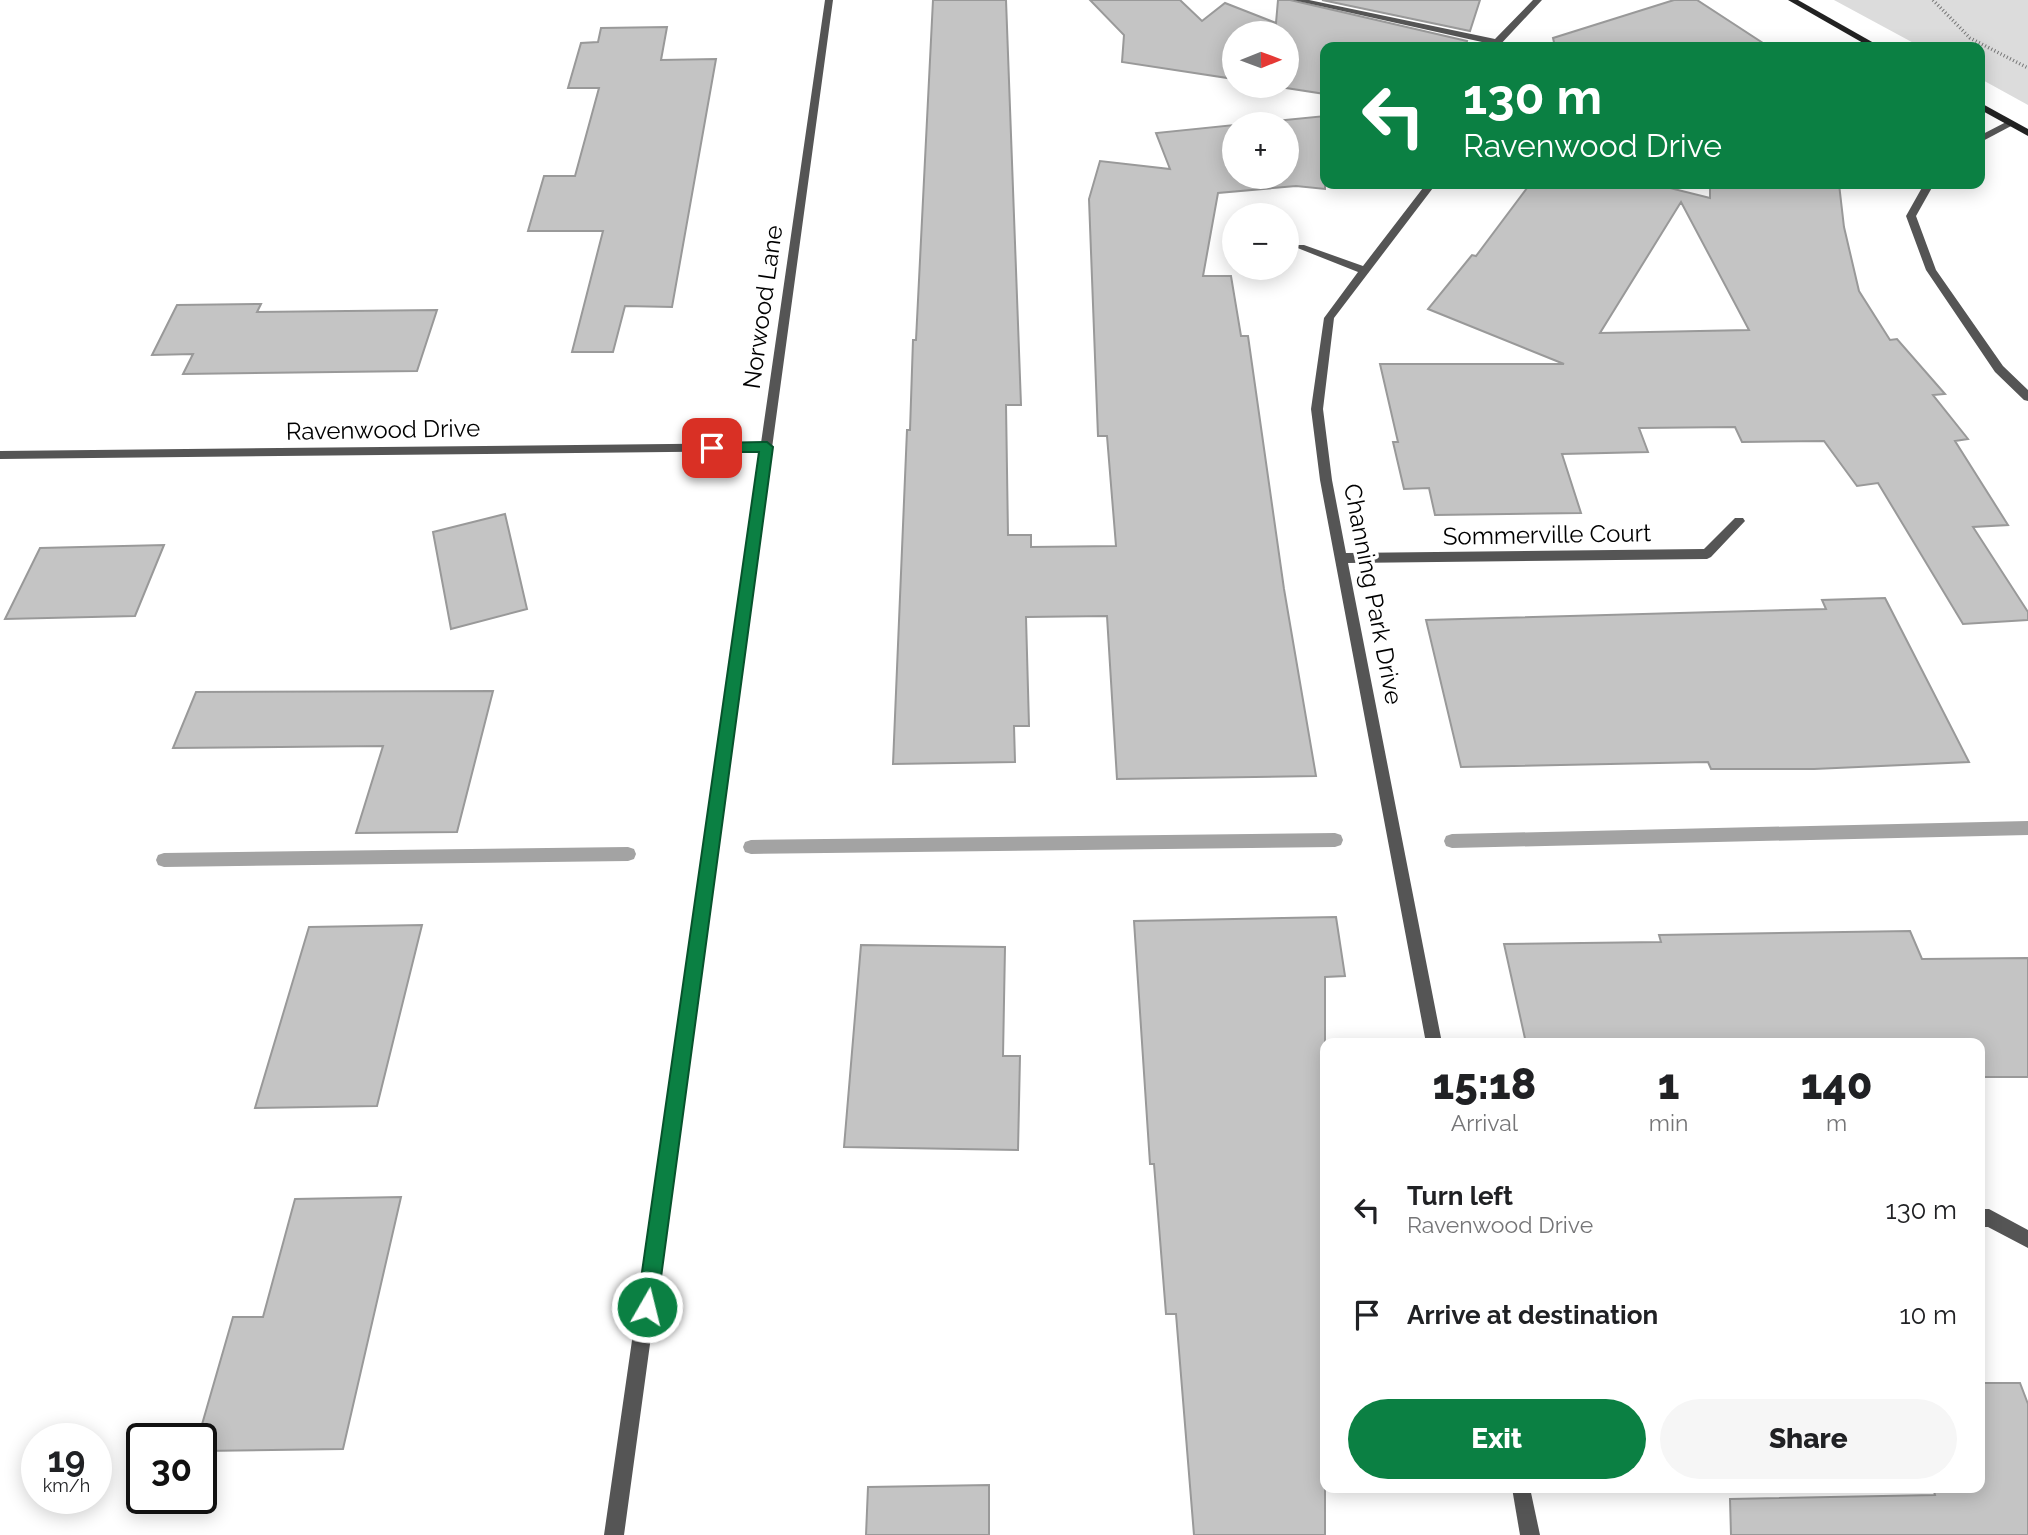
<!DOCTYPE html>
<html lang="en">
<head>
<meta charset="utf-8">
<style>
  body { margin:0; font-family:Raleway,sans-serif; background:#f6f6f6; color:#202124; height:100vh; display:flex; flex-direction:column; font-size:26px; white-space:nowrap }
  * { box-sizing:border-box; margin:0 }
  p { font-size:23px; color:#757577 }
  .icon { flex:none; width:38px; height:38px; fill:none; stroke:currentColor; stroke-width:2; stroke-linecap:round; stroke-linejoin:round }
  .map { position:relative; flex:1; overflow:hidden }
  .side { position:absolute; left:1320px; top:1038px; width:665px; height:455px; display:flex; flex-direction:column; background:#fff; border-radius:14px; box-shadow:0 4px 18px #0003 }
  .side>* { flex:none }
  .top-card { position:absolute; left:1320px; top:42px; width:665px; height:147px; border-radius:14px; box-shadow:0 4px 18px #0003; background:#0b8043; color:#fff; overflow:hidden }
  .needle { width:46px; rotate:89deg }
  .buttons { position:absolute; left:1222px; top:21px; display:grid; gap:14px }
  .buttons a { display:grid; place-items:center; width:77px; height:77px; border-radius:50%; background:#fff; box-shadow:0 4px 18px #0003; font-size:35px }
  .speed { position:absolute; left:21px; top:1423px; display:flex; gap:14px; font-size:35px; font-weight:700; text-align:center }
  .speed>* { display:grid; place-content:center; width:91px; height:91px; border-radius:50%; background:#fff; box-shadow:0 4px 18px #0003; line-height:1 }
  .speed small { font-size:18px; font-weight:400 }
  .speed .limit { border:4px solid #111; border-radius:10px; background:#fff; color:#111 }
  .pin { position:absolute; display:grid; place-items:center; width:60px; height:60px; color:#fff; margin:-30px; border-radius:14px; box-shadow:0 4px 10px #0006 }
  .me { position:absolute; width:77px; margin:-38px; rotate:8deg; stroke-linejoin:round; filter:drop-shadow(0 0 5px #0008) }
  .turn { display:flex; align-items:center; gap:24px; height:147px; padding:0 28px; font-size:32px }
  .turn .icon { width:91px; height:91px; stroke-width:2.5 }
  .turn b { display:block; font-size:49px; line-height:60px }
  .eta { display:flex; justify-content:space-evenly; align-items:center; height:119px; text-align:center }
  .eta b { font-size:42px; font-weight:800; line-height:49px }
  .button { display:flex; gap:14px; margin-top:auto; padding:14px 28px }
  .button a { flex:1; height:80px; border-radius:42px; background:#0b8043; color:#fff; font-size:28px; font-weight:800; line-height:80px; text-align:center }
  .button a+a { background:#f6f6f6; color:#202124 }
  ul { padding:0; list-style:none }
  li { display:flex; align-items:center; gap:21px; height:105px; padding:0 28px }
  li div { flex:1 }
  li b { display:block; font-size:26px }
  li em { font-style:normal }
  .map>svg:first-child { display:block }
  .green { fill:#dcdcdc }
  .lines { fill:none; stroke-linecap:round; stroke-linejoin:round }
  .stream { fill:#a3a3a3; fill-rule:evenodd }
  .building { fill:#c4c4c4; stroke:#999; stroke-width:2; fill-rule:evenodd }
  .path { stroke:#777; stroke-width:3.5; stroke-dasharray:1 2.5; stroke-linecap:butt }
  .minor { fill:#555; fill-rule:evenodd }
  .secondary { fill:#222; fill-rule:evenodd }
  .route { fill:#0b8043; stroke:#07532c; stroke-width:2 }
  .labels { text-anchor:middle; stroke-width:7; stroke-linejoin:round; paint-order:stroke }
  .street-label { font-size:24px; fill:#000; stroke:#fff }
</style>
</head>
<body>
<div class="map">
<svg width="2028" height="1535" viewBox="0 0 2028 1535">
  <rect width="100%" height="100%" fill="#fff"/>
  <path class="green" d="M1834 0H2028V105L1979 78V47H1921Z"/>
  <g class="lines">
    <g class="stream">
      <path d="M2028 821V835L1452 848 1446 846 1444 841 1446 836 1452 834Z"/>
      <path d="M1335 833 1341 835 1343 840 1341 845 1335 847 751 854 745 852 743 847 745 842 751 840Z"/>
      <path d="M628 847 634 849 636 854 634 859 628 861 164 867 158 865 156 860 158 855 164 853Z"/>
    </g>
  </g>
  <g class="building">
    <path d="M933 0H1006L1021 405H1006L1008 535H1031V547L1116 546 1107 436H1098L1089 199 1100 161 1170 169 1156 133 1234 125V177H1286V124H1244L1325 116V189L1296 186 1218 193 1203 276H1231L1241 336H1248L1284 589 1316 776 1117 779 1107 616 1026 617 1029 726H1014L1015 762 893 764 907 430H910L913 340H916Z"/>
    <path d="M1090 0H1180L1202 21 1225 3 1276 23 1278 0H1290L1467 41 1465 47H1325V94L1273 86H1286V33H1234V79L1122 62 1124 35Z"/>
    <path d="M1322 0H1480L1470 31Z"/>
    <path d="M1674 0H1697L1769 47H1555L1553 38Z"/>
    <path d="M667 27 661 60 716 59 672 307 625 306 613 352H572L603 231H528L544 176H575L599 88H568L581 43 598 42 601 28Z"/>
    <path d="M1530 184H1654L1710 198V184H1839L1844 227 1859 291 1890 340 1897 339 1945 394 1933 395 1968 439 1955 441 2008 525 1973 527 2028 612V620L1963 624 1878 483 1857 486 1824 441 1742 442 1735 427 1639 428 1648 452 1562 454 1581 513 1435 515 1429 488 1404 489 1393 442H1398L1380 364H1564L1428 309 1472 255 1476 256ZM1681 202 1749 330 1600 333Z"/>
    <path d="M261 304 257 312 437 310 417 371 183 374 193 354 152 355 177 305Z"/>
    <path d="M505 514 527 609 451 629 433 532Z"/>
    <path d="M164 545 135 616 5 619 40 548Z"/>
    <path d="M1885 598 1969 762 1814 769H1711L1708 762 1461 767 1426 620 1826 609 1822 600Z"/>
    <path d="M493 691 457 832 356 833 383 746 173 748 196 692Z"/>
    <path d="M1336 917 1345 976 1325 977V1535H1194L1176 1314H1166L1154 1164H1150L1134 921Z"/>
    <path d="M422 925 377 1106 255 1108 309 927Z"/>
    <path d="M1910 931 1922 959 2028 958V1077H1979V1043H1526L1504 944 1661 942 1659 935Z"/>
    <path d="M861 945 1005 947 1003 1056H1020L1018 1150 844 1147Z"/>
    <path d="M401 1197 343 1449 201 1451V1428L233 1317H263L295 1199Z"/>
    <path d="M1979 1383H2020L2028 1404V1535H1731L1730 1499 1935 1495 1933 1488H1979Z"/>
    <path d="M989 1485V1535H866L868 1487Z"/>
  </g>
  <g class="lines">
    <path class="path" d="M1933 0 1970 38 2028 68"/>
    <g class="minor">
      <path d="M825 0H833L624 1535H604L760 451 0 459V451L761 443Z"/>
      <path d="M1293 0H1309L1495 39 1533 0H1542L1498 47H1489L1491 44Z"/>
      <path d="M2010 120 2015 123 2013 125 1979 143V136Z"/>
      <path d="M1426 184H1436L1334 318 1323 409 1332 480 1346 553 1704 549 1735 518H1743L1745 521 1711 557 1707 559 1348 563 1442 1043H1426L1320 480 1311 409 1324 318 1358 272 1295 247 1296 245H1304L1363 266Z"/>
      <path d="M1924 184H1934L1916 216 1936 270 2003 366 2028 390V401L2024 400 1995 372 1926 270 1906 216Z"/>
      <path d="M1979 1209H1989L2028 1230V1248L1988 1227H1979Z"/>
      <path d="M1512 1488H1530L1540 1535H1520Z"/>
    </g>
    <g class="secondary">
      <path d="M1788 0H1798L1881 47H1870Z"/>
      <path d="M1979 102 2028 129V136L1979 109Z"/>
    </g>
  </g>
  <path class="route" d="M767 442 773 447 657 1307 654 1314 647 1317 640 1314 637 1307 759 452H712L706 448 712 443Z"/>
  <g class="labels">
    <g class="street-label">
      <text transform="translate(763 307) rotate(-82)" y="8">Norwood Lane</text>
      <text transform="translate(383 430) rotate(-1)" y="8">Ravenwood Drive</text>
      <text transform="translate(1547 535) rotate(-1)" y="8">Sommerville Court</text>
      <text transform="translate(1373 594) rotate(79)" y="8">Channing Park Drive</text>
    </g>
  </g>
</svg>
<div class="buttons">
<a><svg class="needle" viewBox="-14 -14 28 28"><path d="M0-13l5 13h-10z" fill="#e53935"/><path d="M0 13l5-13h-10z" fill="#757577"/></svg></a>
<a>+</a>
<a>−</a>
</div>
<div class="speed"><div>19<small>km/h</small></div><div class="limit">30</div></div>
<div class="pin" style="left:712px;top:448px;background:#d93025"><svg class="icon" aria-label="arrive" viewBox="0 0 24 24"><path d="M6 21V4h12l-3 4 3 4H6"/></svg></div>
<svg class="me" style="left:647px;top:1307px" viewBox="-20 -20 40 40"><circle r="17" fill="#0b8043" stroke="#fff" stroke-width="3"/><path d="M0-11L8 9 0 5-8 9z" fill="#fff"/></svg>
<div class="top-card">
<div class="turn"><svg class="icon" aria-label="left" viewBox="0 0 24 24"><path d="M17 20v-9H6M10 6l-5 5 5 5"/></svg><div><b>130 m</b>Ravenwood Drive</div></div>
</div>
<section class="side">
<div class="eta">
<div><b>15:18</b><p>Arrival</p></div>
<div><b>1</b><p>min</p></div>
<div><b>140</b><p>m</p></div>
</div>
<ul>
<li><svg class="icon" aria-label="left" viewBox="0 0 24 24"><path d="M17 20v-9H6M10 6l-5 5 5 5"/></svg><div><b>Turn left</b><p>Ravenwood Drive</p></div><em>130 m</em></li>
<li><svg class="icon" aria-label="arrive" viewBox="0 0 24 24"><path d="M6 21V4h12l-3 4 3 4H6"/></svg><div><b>Arrive at destination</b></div><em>10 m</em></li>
</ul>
<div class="button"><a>Exit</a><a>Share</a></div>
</section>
</div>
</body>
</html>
